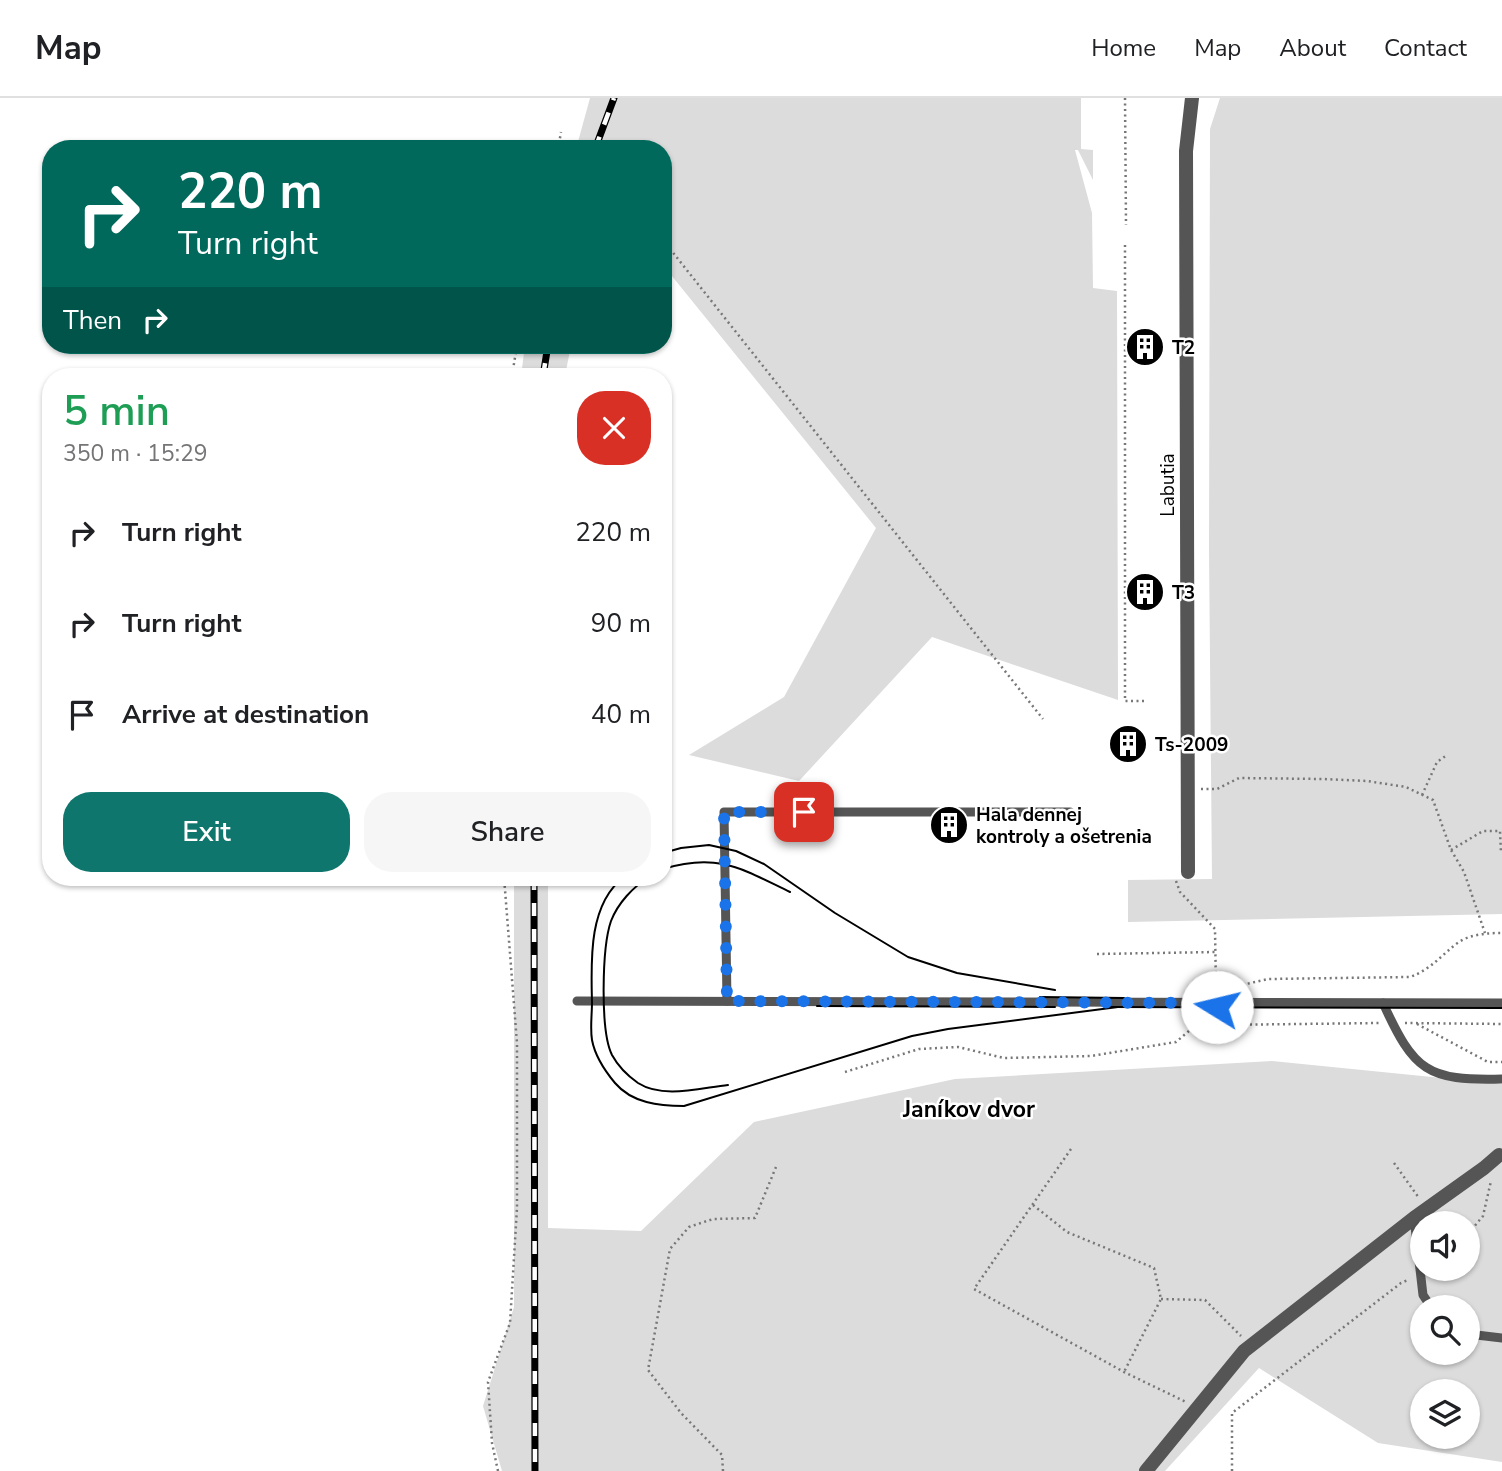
<!DOCTYPE html>
<html lang="en">
<head>
<meta charset="utf-8">
<style>
  body { margin:0; font-family:"Nunito Sans",sans-serif; background:#f6f6f6; color:#202124; height:100vh; display:flex; flex-direction:column; font-size:26px; white-space:nowrap }
  * { box-sizing:border-box; margin:0 }
  p { font-size:23px; color:#757577 }
  .icon { flex:none; width:38px; height:38px; fill:none; stroke:currentColor; stroke-width:2; stroke-linecap:round; stroke-linejoin:round }
  .map { position:relative; flex:1; overflow:hidden }
  .panel { position:absolute; left:42px; top:270px; width:630px; height:518px; display:flex; flex-direction:column; background:#fff; border-radius:28px; box-shadow:0 2px 5px #0004 }
  .panel>* { flex:none }
  .hud { position:absolute; left:42px; top:42px; width:630px; height:214px; border-radius:28px; box-shadow:0 2px 5px #0004; background:#00695c; color:#fff; overflow:hidden }
  .tools { position:absolute; left:1410px; top:1113px; display:grid; gap:14px }
  .tools a { display:grid; place-items:center; width:70px; height:70px; border-radius:50%; background:#fff; box-shadow:0 2px 5px #0004; font-size:35px }
  .pin { position:absolute; display:grid; place-items:center; width:60px; height:60px; color:#fff; margin:-30px; border-radius:14px; box-shadow:0 4px 10px #0006 }
  .me { position:absolute; width:77px; margin:-38px; rotate:279deg; stroke-linejoin:round; filter:drop-shadow(0 0 5px #0008) }
  .turn { display:flex; align-items:center; gap:24px; height:147px; padding:0 21px; font-size:32px }
  .turn .icon { width:91px; height:91px; stroke-width:2.5 }
  .turn b { display:block; font-size:49px; line-height:60px }
  .then { display:flex; align-items:center; height:66px; padding:0 21px; background:#0003; gap:14px; font-size:26px }
  .round { display:grid; place-items:center; flex:none; width:74px; height:74px; border-radius:28px; background:#f6f6f6 }
  .summary { display:flex; align-items:center; justify-content:space-between; height:119px; padding:0 21px }
  h1 { font-size:42px; font-weight:600; line-height:52px; color:#1e9e55 }
  .action { display:flex; gap:14px; margin-top:auto; padding:14px 21px }
  .action a { flex:1; height:80px; border-radius:28px; background:#0f766e; color:#fff; font-size:28px; font-weight:600; line-height:80px; text-align:center }
  .action a+a { background:#f6f6f6; color:#202124 }
  ul { padding:0; list-style:none }
  li { display:flex; align-items:center; gap:21px; height:91px; padding:0 21px }
  li div { flex:1 }
  li b { display:block; font-size:26px }
  li em { font-style:normal }
  header { display:flex; align-items:center; gap:42px; box-sizing:border-box; height:98px; padding:0 35px; background:#fff; border-bottom:2px solid #e0e0e0 }
  header strong { font-size:33px }
  nav { display:flex; gap:38px; margin-inline-start:auto; font-size:24px }
  .map>svg:first-child { display:block }
  .green { fill:#dcdcdc; fill-rule:evenodd }
  .lines { fill:none; stroke-linecap:round; stroke-linejoin:round }
  .path { stroke:#777; stroke-width:2.5; stroke-dasharray:2 3.5; stroke-linecap:butt }
  .lane { stroke:#555; stroke-width:9 }
  .street { stroke:#555; stroke-width:14 }
  .tram { stroke:#000; stroke-width:2 }
  .rail-casing { stroke:#000; stroke-width:7 }
  .rail { stroke:#fff; stroke-width:4.5; stroke-dasharray:13; stroke-linecap:butt }
  .route { stroke:#1a73e8; stroke-width:12; stroke-dasharray:0 21.6 }
  .labels { text-anchor:middle; stroke-width:5; stroke-linejoin:round; paint-order:stroke }
  .poi-label { font-size:19px; font-weight:bold; fill:#000; stroke:#fff; text-anchor:start }
  .street-label { font-size:19px; fill:#000; stroke:#fff }
  .quarter-label { font-size:23px; font-weight:bold; fill:#000; stroke:#fff }
</style>
</head>
<body>
<header>
<strong>Map</strong>
<nav><a>Home</a><a>Map</a><a>About</a><a>Contact</a></nav>
</header>
<div class="map">
<svg width="1502" height="1373" viewBox="0 0 1502 1373">
  <rect width="100%" height="100%" fill="#fff"/>
  <g class="green">
    <path d="M590 0H1081V51L1093 52V82L1078 52H1075L1092 115 1093 190 1117 193 1118 602 932 539 799 683 689 657 784 599 876 430 663 167V51H576Z"/>
    <path d="M1220 0H1502V816L1128 824V782L1212 781 1209 452 1210 31Z"/>
    <path d="M525 247H571L565 278H521Z"/>
    <path d="M514 779H548V1130L641 1133 754 1024 955 981 1272 963 1502 986V1364L1378 1345 1259 1270 1165 1373H502L483 1308 514 1209ZM1423 1125H1468V1171H1423ZM1423 1209H1468V1255H1423ZM1423 1293H1468V1339H1423Z"/>
  </g>
  <g class="lines">
    <g class="path">
      <path d="M1125 0 1126 127"/>
      <path d="M558 51 561 34"/>
      <path d="M663 142 1043 621"/>
      <path d="M1125 147V603H1144"/>
      <path d="M512 278 517 247"/>
      <path d="M1201 691H1217L1239 680 1323 681 1367 683 1406 689 1433 702 1451 752 1464 774 1485 835"/>
      <path d="M1422 697 1437 664 1447 657"/>
      <path d="M1451 752 1483 733H1500L1501 755"/>
      <path d="M1176 783 1180 794 1215 831 1216 892"/>
      <path d="M1097 856 1215 854"/>
      <path d="M1239 892 1246 886 1268 881 1410 879C1432 871 1441 857 1459 844 1471 836 1488 835 1502 835"/>
      <path d="M1217 916V927L1381 925"/>
      <path d="M1405 925 1502 926"/>
      <path d="M1417 926 1488 964H1502"/>
      <path d="M845 974 919 951 958 949 1004 960 1091 958 1176 944 1209 916"/>
      <path d="M1071 1051 974 1191 1124 1274 1186 1304"/>
      <path d="M1394 1065 1419 1100"/>
      <path d="M1033 1107 1067 1134 1154 1170 1161 1201 1124 1274"/>
      <path d="M1468 1136 1483 1118 1491 1083"/>
      <path d="M1161 1201 1205 1202 1241 1238"/>
      <path d="M498 1373 492 1345 488 1284 510 1225 517 1110V945L504 779"/>
      <path d="M723 1373 722 1357 681 1315 648 1272 670 1151 689 1129 713 1121 755 1120 776 1069"/>
      <path d="M1232 1373V1315L1401 1185 1408 1182"/>
    </g>
    <g class="lane">
      <path d="M577 903 1502 905"/>
      <path d="M727 903 724 714H1070"/>
      <path d="M1383 905C1414 973 1427 983 1502 981"/>
      <path d="M1414 1120 1423 1197 1431 1209"/>
      <path d="M1468 1236 1502 1240"/>
    </g>
    <g class="street">
      <path d="M1188 774 1186 53 1192 0"/>
      <path d="M1146 1373 1244 1253 1414 1120 1484 1070 1499 1057"/>
    </g>
    <g class="tram">
      <path d="M663 755 681 750 709 747 736 753 764 766 835 815 908 859 957 875 1055 892"/>
      <path d="M663 771C718 754 742 771 790 794"/>
      <path d="M624 779C588 806 591 864 592 904 592 917 590 930 592 942 595 958 605 973 615 985 632 1005 659 1008 684 1008L912 938 948 931 1118 909"/>
      <path d="M649 779C633 789 618 805 611 823 602 849 600 933 612 957 618 968 628 978 638 985 663 1001 700 990 728 987"/>
      <path d="M1040 899 1124 900"/>
      <path d="M817 908 1055 909"/>
      <path d="M1111 909 1502 910"/>
    </g>
    <defs>
      <g id="rail">
        <path d="M595 51 614 0"/>
        <path d="M543 278 548 247"/>
        <path d="M534 779 535 1373"/>
      </g>
    </defs>
    <use href="#rail" class="rail-casing"/>
    <use href="#rail" class="rail"/>
  </g>
  <g class="lines">
    <path class="route" d="M804 714H724L727 903 1216 905 1217 909"/>
  </g>
  <defs>
    <symbol id="building-disc" viewBox="-11 -11 22 22"><circle r="9.5" fill="#000" stroke="#fff"/><path d="M-4-6H4V6H1V3H-1V6H-4ZM-2.5-4.3h1.7v1.8h-1.7ZM.8-4.3h1.7v1.8H.8ZM-2.5-1h1.7V.8h-1.7ZM.8-1h1.7V.8H.8Z" fill="#fff"/></symbol>
  </defs>
  <g fill-rule="evenodd">
    <use href="#building-disc" x="1123" y="227" width="44" height="44"/>
    <use href="#building-disc" x="1123" y="472" width="44" height="44"/>
    <use href="#building-disc" x="1106" y="624" width="44" height="44"/>
    <use href="#building-disc" x="927" y="705" width="44" height="44"/>
  </g>
  <g class="labels">
    <g class="poi-label">
      <text x="1172" y="256">T2</text>
      <text x="1172" y="501">T3</text>
      <text x="1155" y="653">Ts-2009</text>
      <text x="976" y="723">Hala dennej<tspan x="976" dy="22">kontroly a ošetrenia</tspan></text>
    </g>
    <g class="street-label">
      <text transform="translate(1167 387) rotate(-90)" y="7">Labutia</text>
    </g>
    <g class="quarter-label">
      <text x="969" y="1019">Janíkov dvor</text>
    </g>
  </g>
</svg>
<div class="tools">
<a><svg class="icon" aria-label="sound" viewBox="0 0 24 24"><path d="M4 9h4l5-4v14l-5-4H4zM17 9q2 3 0 6"/></svg></a>
<a><svg class="icon" aria-label="search" viewBox="0 0 24 24"><circle cx="10" cy="10" r="6"/><path d="M15 15l6 6"/></svg></a>
<a><svg class="icon" aria-label="layers" viewBox="0 0 24 24"><path d="M12 4l9 5-9 5-9-5zM3 14l9 5 9-5"/></svg></a>
</div>
<div class="pin" style="left:804px;top:714px;background:#d93025"><svg class="icon" aria-label="arrive" viewBox="0 0 24 24"><path d="M6 21V4h12l-3 4 3 4H6"/></svg></div>
<svg class="me" style="left:1217px;top:909px" viewBox="-20 -20 40 40"><circle r="19" fill="#fff"/><path d="M0-13L10 11 0 6-10 11z" fill="#1a73e8"/></svg>
<div class="hud">
<div class="turn"><svg class="icon" aria-label="right" viewBox="0 0 24 24"><path d="M7 20v-9h11M14 6l5 5-5 5"/></svg><div><b>220 m</b>Turn right</div></div>
<div class="then">Then<svg class="icon" aria-label="right" viewBox="0 0 24 24"><path d="M7 20v-9h11M14 6l5 5-5 5"/></svg></div>
</div>
<section class="panel">
<div class="summary"><div><h1>5 min</h1><p>350 m · 15:29</p></div><a class="round" style="background:#d93025;color:#fff"><svg class="icon" aria-label="close" viewBox="0 0 24 24"><path d="M6 6l12 12M18 6L6 18"/></svg></a></div>
<ul>
<li><svg class="icon" aria-label="right" viewBox="0 0 24 24"><path d="M7 20v-9h11M14 6l5 5-5 5"/></svg><div><b>Turn right</b></div><em>220 m</em></li>
<li><svg class="icon" aria-label="right" viewBox="0 0 24 24"><path d="M7 20v-9h11M14 6l5 5-5 5"/></svg><div><b>Turn right</b></div><em>90 m</em></li>
<li><svg class="icon" aria-label="arrive" viewBox="0 0 24 24"><path d="M6 21V4h12l-3 4 3 4H6"/></svg><div><b>Arrive at destination</b></div><em>40 m</em></li>
</ul>
<div class="action"><a>Exit</a><a>Share</a></div>
</section>
</div>
</body>
</html>
